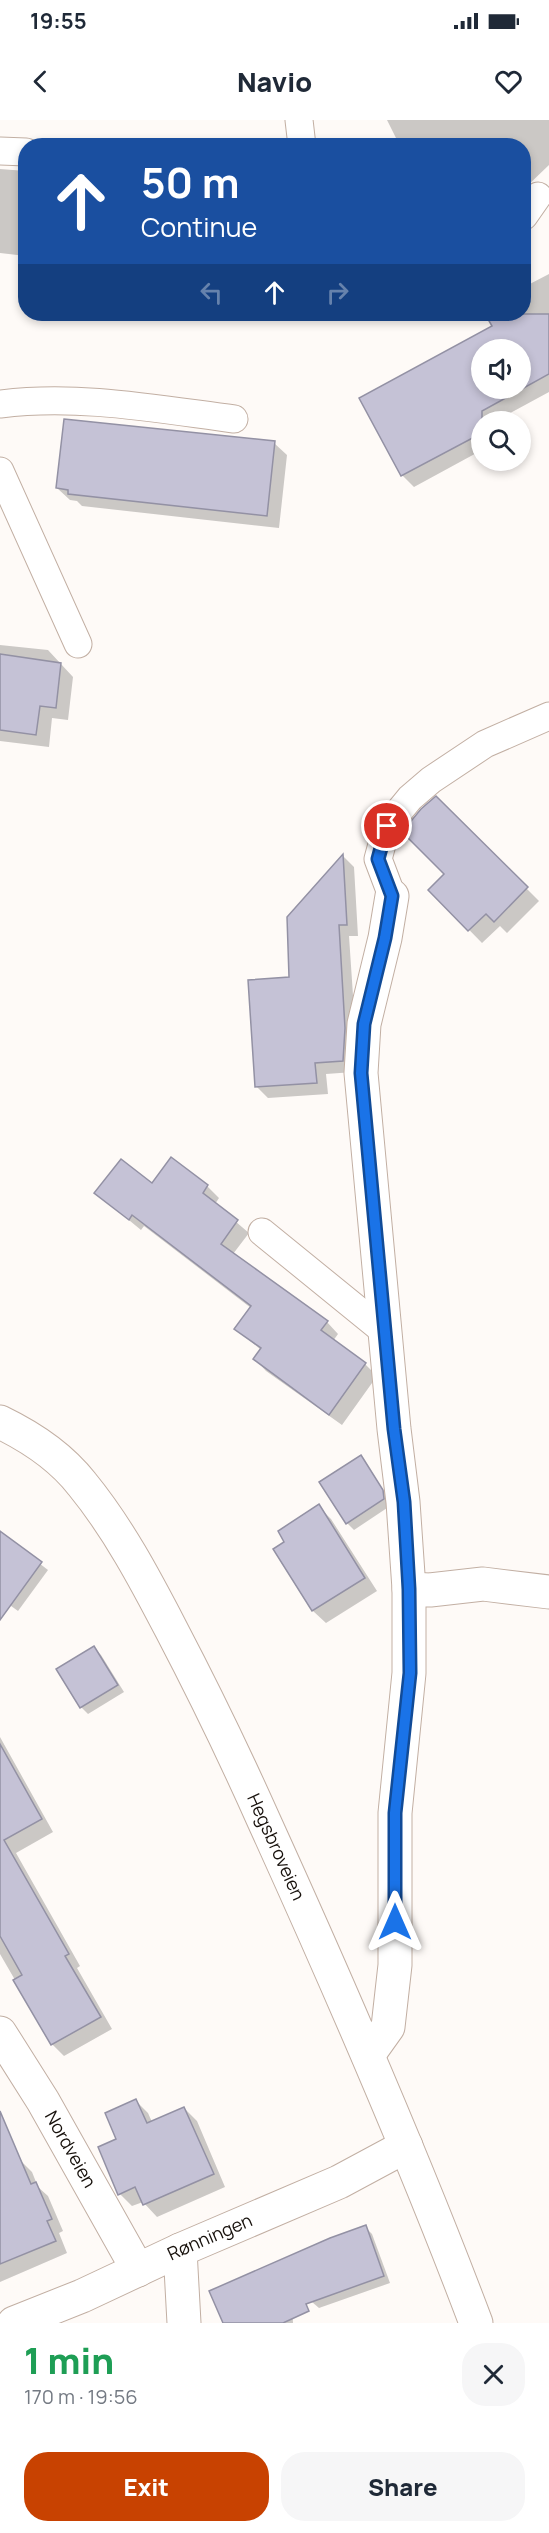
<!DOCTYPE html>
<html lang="en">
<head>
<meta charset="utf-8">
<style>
  body { margin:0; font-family:Manrope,sans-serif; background:#f6f6f7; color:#1f2937; height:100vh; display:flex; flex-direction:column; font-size:22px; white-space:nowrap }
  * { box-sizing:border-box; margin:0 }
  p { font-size:20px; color:#747a83 }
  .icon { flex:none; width:33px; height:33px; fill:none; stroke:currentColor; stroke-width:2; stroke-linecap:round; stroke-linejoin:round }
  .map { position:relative; height:2203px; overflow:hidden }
  .details { display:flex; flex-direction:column; background:#fff; flex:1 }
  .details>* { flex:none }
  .top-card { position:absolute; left:18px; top:18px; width:513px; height:183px; border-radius:24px; box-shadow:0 3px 9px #0003; background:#1a4fa0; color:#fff; overflow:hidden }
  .fabs { position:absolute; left:471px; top:219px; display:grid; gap:12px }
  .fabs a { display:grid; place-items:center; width:60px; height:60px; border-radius:50%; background:#fff; box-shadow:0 3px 9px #0003; font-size:30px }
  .pin { position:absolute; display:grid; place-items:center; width:51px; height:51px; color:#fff; margin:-26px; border:3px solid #fff; border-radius:50%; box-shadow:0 2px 6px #0007 }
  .me { position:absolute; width:66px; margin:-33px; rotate:0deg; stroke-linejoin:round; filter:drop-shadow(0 0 4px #0008) }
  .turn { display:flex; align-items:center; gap:21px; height:126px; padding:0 24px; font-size:27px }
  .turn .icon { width:78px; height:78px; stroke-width:2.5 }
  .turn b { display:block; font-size:42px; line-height:51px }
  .lanes { display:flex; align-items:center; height:57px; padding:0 24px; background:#0003; justify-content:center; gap:30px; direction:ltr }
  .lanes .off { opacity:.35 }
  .round { display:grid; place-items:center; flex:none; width:63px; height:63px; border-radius:24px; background:#f6f6f7 }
  .head { display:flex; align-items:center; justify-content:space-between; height:102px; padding:0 24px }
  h1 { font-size:36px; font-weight:800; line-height:45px; color:#1e9e55 }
  .primary-button { display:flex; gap:12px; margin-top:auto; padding:12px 24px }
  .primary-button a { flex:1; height:69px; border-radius:24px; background:#c84201; color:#fff; font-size:24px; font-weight:800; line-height:69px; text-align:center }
  .primary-button a+a { background:#f6f6f7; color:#1f2937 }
  .status { display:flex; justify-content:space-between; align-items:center; height:42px; padding:0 30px; background:#fff; direction:ltr }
  .status svg { height:16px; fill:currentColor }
  header { display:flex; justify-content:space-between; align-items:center; height:78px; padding:0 24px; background:#fff; font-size:27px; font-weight:800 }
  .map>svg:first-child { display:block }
  .shadow { fill:#0003; fill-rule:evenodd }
  .building { fill:#c5c2d6; stroke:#9391a4; stroke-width:1.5; fill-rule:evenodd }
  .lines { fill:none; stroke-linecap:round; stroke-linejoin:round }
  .service-casing { stroke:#c2afa3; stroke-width:29 }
  .minor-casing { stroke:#c2afa3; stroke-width:35 }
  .service { stroke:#fff; stroke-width:27 }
  .minor { stroke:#fff; stroke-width:33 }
  .route-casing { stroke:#114b97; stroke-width:15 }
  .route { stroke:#1a73e8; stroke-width:10 }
  .labels { text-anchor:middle; stroke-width:4.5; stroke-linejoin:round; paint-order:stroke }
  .street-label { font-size:18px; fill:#17110c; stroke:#fefaf7 }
</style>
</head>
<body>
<div class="status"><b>19:55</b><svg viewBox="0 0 49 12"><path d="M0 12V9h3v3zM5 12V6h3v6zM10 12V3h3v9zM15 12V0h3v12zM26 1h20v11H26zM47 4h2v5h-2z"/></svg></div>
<header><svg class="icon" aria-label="back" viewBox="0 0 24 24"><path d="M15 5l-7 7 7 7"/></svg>Navio<svg class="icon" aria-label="heart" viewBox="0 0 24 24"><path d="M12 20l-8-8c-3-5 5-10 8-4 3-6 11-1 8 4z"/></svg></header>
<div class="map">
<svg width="549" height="2203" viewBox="0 0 549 2203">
  <rect width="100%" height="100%" fill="#fefaf7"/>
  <g class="shadow">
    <path d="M387 0H549V45L524 69V26H400Z"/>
    <path d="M0 49 26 51V136L0 133Z"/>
    <path d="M549 154V272L494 302H482V330L414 367 402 355 494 207 487 194H524V167ZM482 230H520V268H482Z"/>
    <path d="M274 323 287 335 279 408 82 386 77 381 70 380 57 368Z"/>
    <path d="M0 525 48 530 73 557 68 600 52 598 49 627 0 621Z"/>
    <path d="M436 678 539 781 507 813 500 806 482 823 430 770 446 754Z"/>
    <path d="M343 736 354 747 358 816H349L356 920 354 952 326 954 328 974 268 978 256 966 291 859 288 797Z"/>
    <path d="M172 1039 207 1066 219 1078 215 1084 249 1113 233 1134 327 1202 338 1214 333 1221 365 1244 377 1256 342 1305 266 1251 255 1239 261 1230 236 1209 251 1188 144 1106 141 1110 96 1073 152 1065Z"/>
    <path d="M360 1337 389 1378 390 1386 354 1410 347 1403Z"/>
    <path d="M318 1386 331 1399 377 1471 326 1503 313 1491 275 1430 286 1422Z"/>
    <path d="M0 1413 48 1450 18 1491 0 1478Z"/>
    <path d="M94 1528 101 1535 124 1572 88 1594 81 1587 58 1550Z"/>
    <path d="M0 1617 53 1712 16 1733 80 1846 77 1848 112 1909 64 1936 52 1924 0 1834Z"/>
    <path d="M136 1981 148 1993 152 2002 184 1988 197 2001 225 2067 157 2097 143 2082 132 2086 120 2074Z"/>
    <path d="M0 2010 20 2040 32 2052 38 2067 48 2076 63 2111 59 2113 67 2133 0 2162Z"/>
    <path d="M365 2107 372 2114 390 2163 319 2188 312 2182Z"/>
    <path d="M290 2155 293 2203H225Z"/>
  </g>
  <g class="building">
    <path d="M485 194H549V254L482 291V313L401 356 359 278 492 206ZM482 230H520V268H482Z"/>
    <path d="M64 299 275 321 267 396 68 374V370L56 368Z"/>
    <path d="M0 534 61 543 56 588 40 586 36 615 0 610Z"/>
    <path d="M436 676 528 767 494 802 486 794 468 811 428 770 444 754 402 712 421 689Z"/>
    <path d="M343 734 347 805H339L345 908 343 941 315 943 317 963 255 967 248 860 289 857 287 797Z"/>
    <path d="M171 1037 208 1065 203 1073 238 1100 221 1124 328 1201 321 1210 366 1243 329 1295 253 1239 261 1228 234 1209 251 1186 132 1095 129 1100 94 1073 121 1039 152 1063Z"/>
    <path d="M361 1335 383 1370 384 1379 346 1404 319 1362Z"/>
    <path d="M319 1384 365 1458 312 1491 273 1429 284 1422 278 1411Z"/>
    <path d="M0 1411 42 1442 0 1500Z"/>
    <path d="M94 1526 118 1565 80 1588 56 1549Z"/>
    <path d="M0 1624 42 1699 4 1720 69 1834 65 1836 101 1897 51 1925 13 1860 22 1855 0 1816Z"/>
    <path d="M136 1979 147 2003 184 1987 214 2054 143 2085 135 2067 118 2075 98 2027 116 2019 105 1993Z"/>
    <path d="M0 1991 31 2064 36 2062 52 2099 47 2101 56 2121 0 2144Z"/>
    <path d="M366 2105 384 2156 306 2184 309 2191 283 2203H223L209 2171 330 2118Z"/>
  </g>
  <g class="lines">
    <defs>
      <g id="service">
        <path d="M299 0 302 26"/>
        <path d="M0 31 26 32"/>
        <path d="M524 96 538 76"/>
        <path d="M0 284C78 274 157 289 234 299"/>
        <path d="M0 351 78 524"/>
        <path d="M392 776 378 739 387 706 410 678 431 660 485 624 549 596"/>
        <path d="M262 1112 385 1212"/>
      </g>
      <g id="minor">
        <path d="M392 776 385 818 364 904 361 953 394 1309 403 1382 409 1469"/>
        <path id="s1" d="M0 1302C31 1317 61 1337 82 1364 118 1408 145 1459 171 1509 204 1572 235 1636 264 1701 339 1866 412 2033 476 2203"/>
        <path id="s2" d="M0 1913 43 1981 138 2150"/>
        <path d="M368 1935 388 1907 395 1845V1693L409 1553V1469L430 1470 483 1464 549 1472"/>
        <path d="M180 2130 184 2203"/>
        <path id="s3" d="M14 2203 82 2176 180 2130 339 2062 406 2026"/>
      </g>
    </defs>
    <use href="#service" class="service-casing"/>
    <use href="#minor" class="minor-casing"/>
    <use href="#service" class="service"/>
    <use href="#minor" class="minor"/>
  </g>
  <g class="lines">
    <defs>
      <path id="route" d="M387 706 378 739 392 776 385 818 364 904 361 953 394 1309 404 1382 409 1469 410 1553 395 1693V1802"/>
    </defs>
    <use href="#route" class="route-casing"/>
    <use href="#route" class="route"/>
  </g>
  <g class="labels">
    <g class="street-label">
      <text dy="6" stroke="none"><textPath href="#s1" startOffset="516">Hegsbroveien</textPath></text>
      <text dy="6" stroke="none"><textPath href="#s2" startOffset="136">Nordveien</textPath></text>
      <text dy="6" stroke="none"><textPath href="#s3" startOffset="214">Rønningen</textPath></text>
    </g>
  </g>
</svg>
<div class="fabs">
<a><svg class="icon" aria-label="sound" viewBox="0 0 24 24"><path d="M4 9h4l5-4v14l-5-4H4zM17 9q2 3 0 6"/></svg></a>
<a><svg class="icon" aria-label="search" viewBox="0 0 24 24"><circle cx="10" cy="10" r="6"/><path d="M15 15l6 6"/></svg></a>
</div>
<div class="pin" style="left:387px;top:706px;background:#d93025"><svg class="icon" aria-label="arrive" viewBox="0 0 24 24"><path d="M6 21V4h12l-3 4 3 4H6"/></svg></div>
<svg class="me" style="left:395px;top:1802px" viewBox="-20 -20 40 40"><path d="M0-17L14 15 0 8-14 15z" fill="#1a73e8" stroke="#fff" stroke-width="4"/></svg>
<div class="top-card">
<div class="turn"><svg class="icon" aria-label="ahead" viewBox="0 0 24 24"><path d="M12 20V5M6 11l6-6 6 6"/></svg><div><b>50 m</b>Continue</div></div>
<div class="lanes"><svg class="icon off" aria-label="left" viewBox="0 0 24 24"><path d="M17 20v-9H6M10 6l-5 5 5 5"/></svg><svg class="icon" aria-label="ahead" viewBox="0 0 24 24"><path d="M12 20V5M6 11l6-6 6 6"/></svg><svg class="icon off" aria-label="right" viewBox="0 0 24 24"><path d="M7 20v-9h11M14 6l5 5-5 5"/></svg></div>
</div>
</div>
<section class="details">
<div class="head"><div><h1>1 min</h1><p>170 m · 19:56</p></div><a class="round"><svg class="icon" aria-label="close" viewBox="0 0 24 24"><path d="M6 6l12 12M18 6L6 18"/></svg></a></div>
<div class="primary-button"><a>Exit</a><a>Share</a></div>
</section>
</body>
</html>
